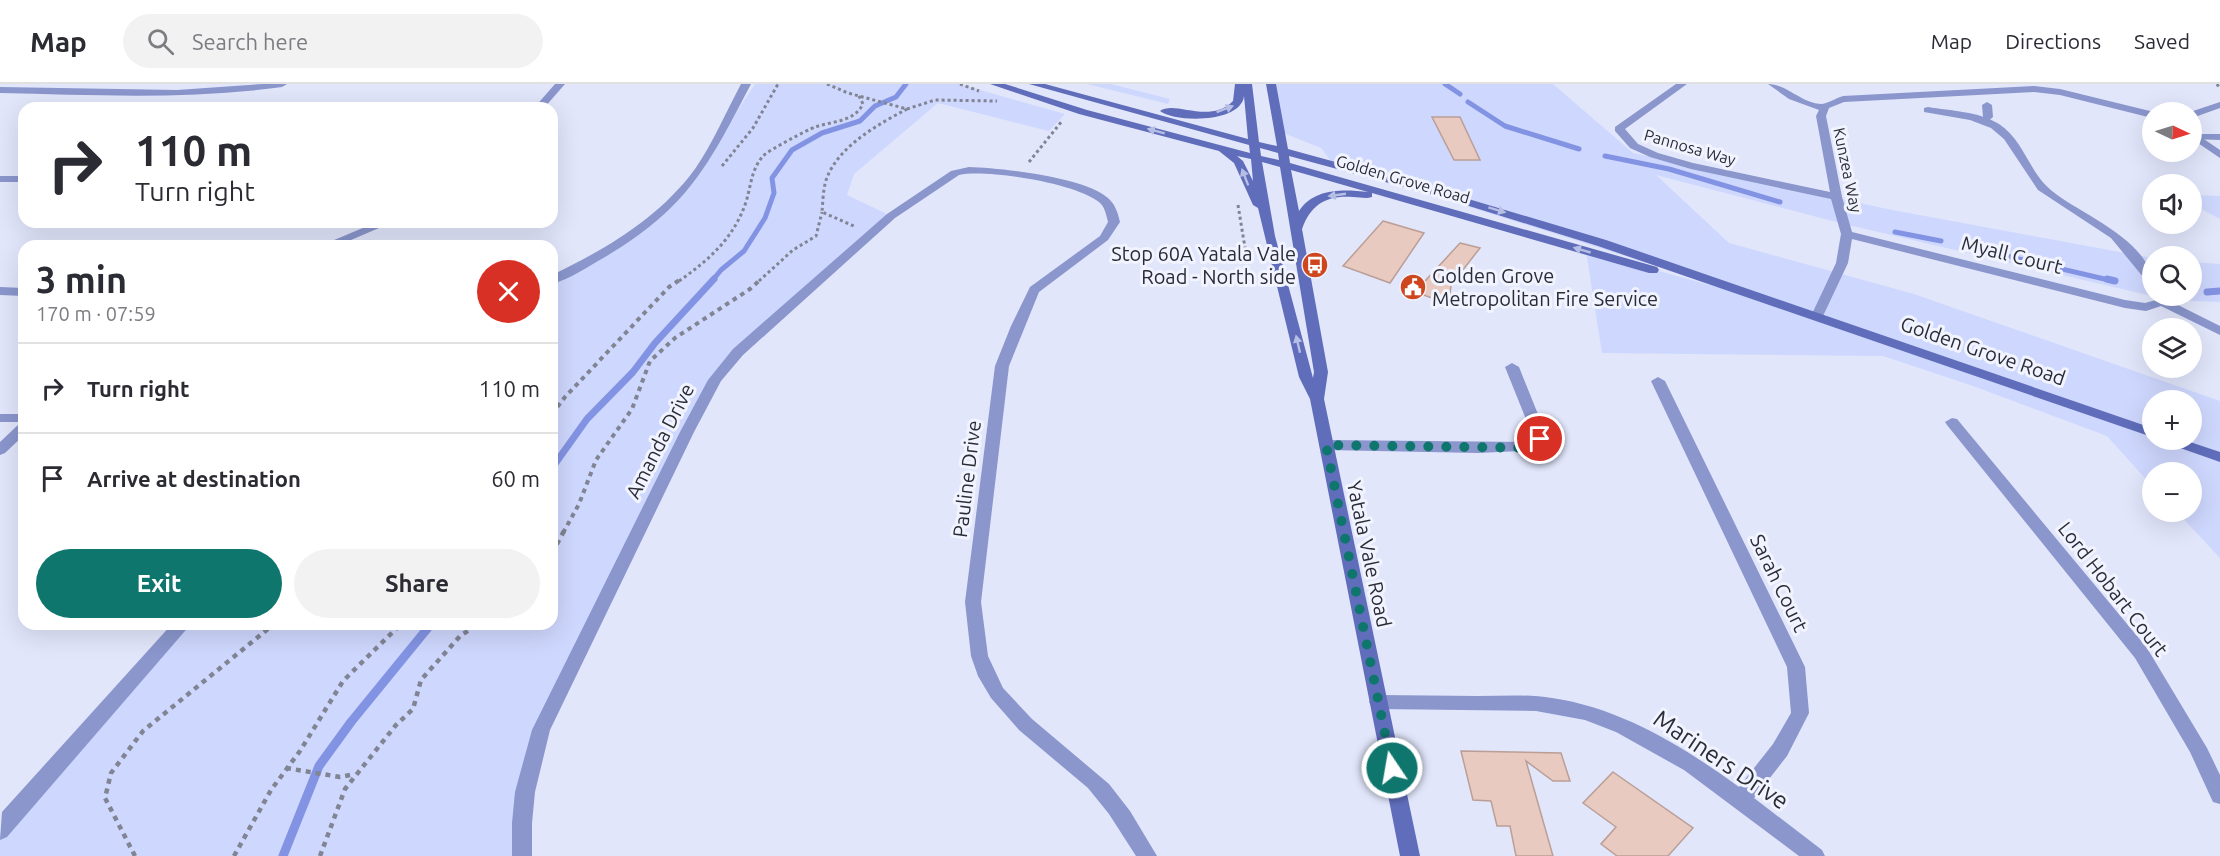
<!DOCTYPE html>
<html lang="en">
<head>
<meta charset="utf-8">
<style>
  body { margin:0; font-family:Ubuntu,sans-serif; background:#f2f2f3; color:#2b2b33; height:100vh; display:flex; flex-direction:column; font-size:22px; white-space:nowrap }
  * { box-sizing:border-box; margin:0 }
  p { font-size:20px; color:#7c7c81 }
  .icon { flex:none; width:33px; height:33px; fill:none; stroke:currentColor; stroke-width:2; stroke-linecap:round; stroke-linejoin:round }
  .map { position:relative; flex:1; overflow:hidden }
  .drawer { position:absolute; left:18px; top:156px; width:540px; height:390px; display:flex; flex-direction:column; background:#fff; border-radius:18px; box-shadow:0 6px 24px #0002 }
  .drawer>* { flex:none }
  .hud { position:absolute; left:18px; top:18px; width:540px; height:126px; border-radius:18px; box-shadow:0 6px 24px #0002; background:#fff; color:#2b2b33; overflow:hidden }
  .needle { width:39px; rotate:94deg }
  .fabs { position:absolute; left:2142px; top:18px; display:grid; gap:12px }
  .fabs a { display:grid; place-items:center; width:60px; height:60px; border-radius:50%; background:#fff; box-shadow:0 6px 24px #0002; font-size:30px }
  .pin { position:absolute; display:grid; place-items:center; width:51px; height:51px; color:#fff; margin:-26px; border:3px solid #fff; border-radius:50%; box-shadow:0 2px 6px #0007 }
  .me { position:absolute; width:66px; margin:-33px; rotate:348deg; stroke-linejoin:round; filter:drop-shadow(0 0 4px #0008) }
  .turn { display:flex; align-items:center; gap:21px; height:126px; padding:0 18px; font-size:27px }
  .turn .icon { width:78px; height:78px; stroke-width:2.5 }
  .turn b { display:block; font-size:42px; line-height:51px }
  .round { display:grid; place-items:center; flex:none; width:63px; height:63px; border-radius:32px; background:#f2f2f3 }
  .headline { display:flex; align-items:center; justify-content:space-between; height:102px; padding:0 18px }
  h1 { font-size:36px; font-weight:700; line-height:45px }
  .action { display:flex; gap:12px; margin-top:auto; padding:12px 18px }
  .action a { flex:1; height:69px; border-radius:36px; background:#0f766e; color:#fff; font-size:24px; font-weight:700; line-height:69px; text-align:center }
  .action a+a { background:#f2f2f3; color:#2b2b33 }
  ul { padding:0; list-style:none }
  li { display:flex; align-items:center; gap:18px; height:90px; padding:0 18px; border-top:2px solid #e1e1e2 }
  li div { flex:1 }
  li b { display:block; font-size:22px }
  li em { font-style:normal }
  header { display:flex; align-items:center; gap:36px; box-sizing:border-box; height:84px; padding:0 30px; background:#fff; border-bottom:2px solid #e1e1e2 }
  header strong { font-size:28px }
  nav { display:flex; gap:33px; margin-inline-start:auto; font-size:21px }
  .search { width:420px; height:54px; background:#f2f2f3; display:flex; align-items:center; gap:15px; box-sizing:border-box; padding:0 21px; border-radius:33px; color:#7c7c81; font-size:22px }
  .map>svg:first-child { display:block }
  .green { fill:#ced7fd; fill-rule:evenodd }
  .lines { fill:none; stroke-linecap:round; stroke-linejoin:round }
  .stream-far2 { stroke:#8393e3; stroke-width:5 }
  .stream-far1 { stroke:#8393e3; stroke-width:7 }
  .stream { stroke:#8393e3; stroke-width:9 }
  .building { fill:#e8cac1; stroke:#bb9e96; stroke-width:1.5 }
  .path-far2 { stroke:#808493; stroke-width:3; stroke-dasharray:3 3; stroke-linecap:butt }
  .path-far1 { stroke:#808493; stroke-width:4; stroke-dasharray:4.5 4.5; stroke-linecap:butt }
  .path { stroke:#808493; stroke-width:4.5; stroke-dasharray:5 5; stroke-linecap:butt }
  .service { fill:#8a96cc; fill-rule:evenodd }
  .minor { fill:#8a96cc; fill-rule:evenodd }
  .secondary { fill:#5f6dbb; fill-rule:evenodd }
  .oneway { fill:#b7bee4 }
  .route { stroke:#0f766e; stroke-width:10; stroke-dasharray:0 18 }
  .labels { text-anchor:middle; stroke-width:6; stroke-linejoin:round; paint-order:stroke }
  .far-street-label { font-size:16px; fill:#2a2c36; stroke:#f1f4ff }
  .poi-label { font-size:20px; fill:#2a2c36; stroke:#f1f4ff; text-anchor:end }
  .street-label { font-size:20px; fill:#2a2c36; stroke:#f1f4ff }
  .near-street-label { font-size:24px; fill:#2a2c36; stroke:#f1f4ff }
</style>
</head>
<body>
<header>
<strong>Map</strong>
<div class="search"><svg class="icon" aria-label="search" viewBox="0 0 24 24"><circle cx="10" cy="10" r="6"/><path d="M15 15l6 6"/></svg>Search here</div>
<nav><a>Map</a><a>Directions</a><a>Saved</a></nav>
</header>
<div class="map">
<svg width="2220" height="772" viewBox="0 0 2220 772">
  <rect width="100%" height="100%" fill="#e1e6fb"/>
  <g class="green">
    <path d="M755 0H959L1065 30 1049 47 938 19 854 90 847 111 891 132 721 286 530 677 524 772H0V750L9 734 184 540H552V196L612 164 689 100Z"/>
    <path d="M1087 0H1111L1170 15 1168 20Z"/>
    <path d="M1271 0H1553L1633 69 1887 125 2152 174V212H2192V178L2220 180V218L2169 216 1844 140 1656 91 1729 159 1914 210 2220 317V474L2177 428H2192V388H2152V402L2107 352 1973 302 1883 272 1602 269 1586 167 1775 219 1333 80 1321 64 1281 48ZM2152 316H2192V356H2152Z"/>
    <path d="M2192 111 2220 112V135L2192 120Z"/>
  </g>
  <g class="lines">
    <g class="stream-far2">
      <path d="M1445 0 1460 10"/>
      <path d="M1468 18 1505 42 1579 65"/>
      <path d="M1605 72 1669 85 1780 118"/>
      <path d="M1895 148 1941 157"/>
      <path d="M1998 170 2113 197"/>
      <path d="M712 197 721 186 744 167 765 134 774 109 772 94 792 66 822 49 860 37 875 22 896 13 906 0"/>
    </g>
    <g class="stream-far1">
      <path d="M2107 195 2115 197"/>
      <path d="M2207 208 2220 207"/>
      <path d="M552 384 587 335 633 288 655 259 714 195"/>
    </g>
    <path class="stream" d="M283 772 319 682 351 638 431 540"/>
  </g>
  <g class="building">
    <path d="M1432 33H1460L1480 76H1454Z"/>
    <path d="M1383 137 1424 149 1390 199 1343 182Z"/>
    <path d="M1460 159 1480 164 1451 201 1449 220 1415 208Z"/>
    <path d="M1461 667 1561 669 1570 697H1553L1526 677 1553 772H1516L1510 742H1497L1491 717 1473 716Z"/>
    <path d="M1613 688 1693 744 1668 772H1617L1601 760 1616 743 1583 719Z"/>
  </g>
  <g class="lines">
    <g class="path-far2">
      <path d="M827 0 848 9 907 25C879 40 842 60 828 91 823 102 823 116 822 128L856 143"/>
      <path d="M960 0 979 7"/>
      <path d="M2217 0 2220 5"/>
      <path d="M907 25 935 16 997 17"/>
      <path d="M1029 78 1062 37"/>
      <path d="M722 82 753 44 778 0"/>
      <path d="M1238 121 1245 164"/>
      <path d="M679 197C709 176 734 154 746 118 751 102 751 86 763 72 769 66 807 46 815 43 833 37 854 38 863 20L859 12"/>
      <path d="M759 197 793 166 816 152 822 128"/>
    </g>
    <g class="path-far1">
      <path d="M552 330 565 313 669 203 681 195"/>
      <path d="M563 449 579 420 596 376 632 325 650 277 675 254 750 205 761 195"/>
    </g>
    <g class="path">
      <path d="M552 469 564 447"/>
      <path d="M286 684 340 693 355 690"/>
      <path d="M135 772 105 714 111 689 143 647 274 540"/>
      <path d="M234 772 271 706 300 667 343 597 401 540"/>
      <path d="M320 772 345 705 396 641 413 625 421 596 460 552 478 540"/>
    </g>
    <g class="service">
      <path d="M1987 18 1992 21 1993 33 1985 40 1980 37 1983 33 1982 21Z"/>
      <path d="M2220 50V56L2192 55V51L2195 50Z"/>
      <path d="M1512 279 1519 283 1548 355 1543 366 1478 369 1326 366 1319 361 1326 356 1532 358 1534 355 1505 283Z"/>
    </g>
    <g class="minor">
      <path d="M262 0H287L282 3C188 16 94 11 0 9V3L177 6Z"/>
      <path d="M555 0H565L544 24H534Z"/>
      <path d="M741 0H751C708 82 688 124 605 173 589 182 570 195 552 200V191C606 165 659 134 695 85 713 59 726 28 741 0Z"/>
      <path d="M1676 0H1687L1625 45 1638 60 1658 69 1693 79 1830 108 1816 32 1819 26 1789 15 1768 0C1787 0 1801 19 1821 20 1827 20 1836 14 1843 12L2034 2 2060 5 2154 28 2152 34 2060 11 2034 8 1844 18 1829 24 1826 32 1842 113 1852 148 2125 216 2145 219 2156 216V212H2168V216L2220 242V251L2161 222 2146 227 2125 224 1852 155 1848 179 1823 232 1817 236 1812 235 1811 232 1836 179 1841 150 1831 115 1691 85 1650 73 1630 64 1615 47V43Z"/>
      <path d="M2220 18V24L2192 34V28H2190Z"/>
      <path d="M1928 23C1951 27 1978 27 1999 40 2024 56 2029 89 2052 107 2080 130 2152 157 2152 200L2148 199 2111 154 2038 106 2004 55 1991 44 1970 36 1924 28V24Z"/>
      <path d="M2192 47 2220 66V74L2192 55Z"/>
      <path d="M969 83C1001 84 1084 93 1108 114 1115 120 1118 129 1120 138L1108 156 1039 208 1009 282 981 518 988 572 1003 604 1032 635 1109 700 1130 727 1157 772H1136L1109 730 1088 704 1019 646 991 614 978 592 971 572 965 518 995 282 1011 242 1030 203 1100 152 1108 138C1106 130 1105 123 1099 118 1075 99 988 85 959 91L895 134 743 271 721 297 694 348 550 646 535 708 532 739V772H512V739L515 708 532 646 680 348 708 296 733 265 887 130 951 87Z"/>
      <rect x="0" y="92" width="24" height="6"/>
      <path d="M377 138H393L337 162H320Z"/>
      <path d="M0 203 24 204V212L0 211Z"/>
      <path d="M1658 293 1665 297 1805 583 1809 629 1787 672 1754 714 1822 766 1825 772H1799L1684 686 1616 648 1585 636 1536 627 1378 625 1372 623 1369 618 1372 613 1378 611C1411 611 1445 612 1478 612 1503 612 1528 610 1552 614 1621 624 1684 663 1739 703L1773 660 1791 629 1787 583 1651 297Z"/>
      <rect x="0" y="330" width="24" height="8"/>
      <path d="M1952 334 1957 335 2147 564 2207 664 2220 691V720L2213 718 2190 668 2135 574 1947 341 1945 338Z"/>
      <path d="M24 338V351L5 369 0 371V358L19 340Z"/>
      <path d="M172 540H191L7 753 0 756 2 728Z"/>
    </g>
    <g class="secondary">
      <path d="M990 0H1005L1087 26 1250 69 1249 61 1029 0H1045L1248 55 1244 12C1241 39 1176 39 1160 27 1175 16 1209 41 1233 17L1235 0H1252L1259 58 1277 62 1266 0H1276L1288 65 1445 108 1606 156 2152 344V353L1598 162 1437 112 1289 72 1290 79 1657 183 1659 186 1657 189H1649L1372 109V113C1366 115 1360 113 1353 113 1327 111 1311 120 1302 145L1328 288 1324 315 1420 772H1400L1310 315 1299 293 1258 124 1253 121 1234 79 1219 67 1079 30ZM1260 64 1278 69 1279 76 1261 72ZM1237 72 1251 75 1253 97 1243 77ZM1262 78 1280 83 1314 288 1313 294 1275 152ZM1291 86 1368 108C1343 105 1314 104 1299 127Z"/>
      <path d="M2164 356H2184L2220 368V378L2166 359Z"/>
    </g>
  </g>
  <defs><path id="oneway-solid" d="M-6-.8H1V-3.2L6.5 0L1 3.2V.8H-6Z" transform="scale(1.5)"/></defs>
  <g class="oneway">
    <use href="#oneway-solid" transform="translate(1225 25) rotate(-21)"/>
    <use href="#oneway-solid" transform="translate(1156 47) rotate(-165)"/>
    <use href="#oneway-solid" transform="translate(1245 93) rotate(-111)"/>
    <use href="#oneway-solid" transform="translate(1337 111) rotate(172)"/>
    <use href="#oneway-solid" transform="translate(1497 126) rotate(17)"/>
    <use href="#oneway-solid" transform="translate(1582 166) rotate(-164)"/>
    <use href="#oneway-solid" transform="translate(1298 260) rotate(-103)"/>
  </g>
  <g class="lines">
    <path class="route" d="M1392 684 1326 361 1532 364 1538 363 1540 355"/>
  </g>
  <defs>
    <symbol id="bus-disc" viewBox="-11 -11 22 22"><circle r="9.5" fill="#ce461d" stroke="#f1f4ff"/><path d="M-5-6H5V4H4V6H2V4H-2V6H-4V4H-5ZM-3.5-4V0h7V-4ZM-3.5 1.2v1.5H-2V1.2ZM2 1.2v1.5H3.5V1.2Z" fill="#fff"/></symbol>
    <symbol id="civic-disc" viewBox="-11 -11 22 22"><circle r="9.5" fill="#ce461d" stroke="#f1f4ff"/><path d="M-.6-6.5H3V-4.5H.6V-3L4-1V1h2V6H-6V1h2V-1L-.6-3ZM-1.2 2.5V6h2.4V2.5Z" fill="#fff"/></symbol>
  </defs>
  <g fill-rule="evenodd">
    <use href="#bus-disc" x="1300" y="166" width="30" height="30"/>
    <use href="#civic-disc" x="1398" y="188" width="30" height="30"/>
  </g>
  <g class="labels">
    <g class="far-street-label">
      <text transform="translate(1690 63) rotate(16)" y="6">Pannosa Way</text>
      <text transform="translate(1848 86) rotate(78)" y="6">Kunzea Way</text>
      <text transform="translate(1403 95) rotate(16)" y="6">Golden Grove Road</text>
    </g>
    <g class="poi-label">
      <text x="1296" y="177">Stop 60A Yatala Vale<tspan x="1296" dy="23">Road - North side</tspan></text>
      <text x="1432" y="199" text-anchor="start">Golden Grove<tspan x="1432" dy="23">Metropolitan Fire Service</tspan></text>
    </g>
    <g class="street-label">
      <text transform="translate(2012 171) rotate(14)" y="7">Myall Court</text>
      <text transform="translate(1983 267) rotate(19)" y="7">Golden Grove Road</text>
      <text transform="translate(660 357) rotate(-63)" y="7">Amanda Drive</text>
      <text transform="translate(967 395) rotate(-83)" y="7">Pauline Drive</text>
      <text transform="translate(1369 470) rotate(78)" y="7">Yatala Vale Road</text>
      <text transform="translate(1779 499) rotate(64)" y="7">Sarah Court</text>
      <text transform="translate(2113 505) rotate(52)" y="7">Lord Hobart Court</text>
    </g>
    <g class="near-street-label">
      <text transform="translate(1721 676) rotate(34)" y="8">Mariners Drive</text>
    </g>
  </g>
</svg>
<div class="fabs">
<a><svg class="needle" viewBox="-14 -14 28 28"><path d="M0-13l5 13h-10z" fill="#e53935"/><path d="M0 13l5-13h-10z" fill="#7c7c81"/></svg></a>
<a><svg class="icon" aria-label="sound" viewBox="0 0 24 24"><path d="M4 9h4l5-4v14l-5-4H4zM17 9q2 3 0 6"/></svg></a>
<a><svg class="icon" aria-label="search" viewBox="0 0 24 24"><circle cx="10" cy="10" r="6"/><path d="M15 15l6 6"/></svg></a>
<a><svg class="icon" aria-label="layers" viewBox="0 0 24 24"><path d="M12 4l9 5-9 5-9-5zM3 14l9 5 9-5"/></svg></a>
<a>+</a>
<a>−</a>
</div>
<div class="pin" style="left:1540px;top:355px;background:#d93025"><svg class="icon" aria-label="arrive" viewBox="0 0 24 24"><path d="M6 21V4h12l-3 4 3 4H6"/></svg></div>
<svg class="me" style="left:1392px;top:684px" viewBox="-20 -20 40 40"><circle r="17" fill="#0f766e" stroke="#fff" stroke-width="3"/><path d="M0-11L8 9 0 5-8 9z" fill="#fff"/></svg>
<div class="hud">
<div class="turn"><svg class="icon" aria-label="right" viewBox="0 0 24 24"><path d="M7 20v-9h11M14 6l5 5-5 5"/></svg><div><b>110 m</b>Turn right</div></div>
</div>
<section class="drawer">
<div class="headline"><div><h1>3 min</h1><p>170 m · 07:59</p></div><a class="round" style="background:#d93025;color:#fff"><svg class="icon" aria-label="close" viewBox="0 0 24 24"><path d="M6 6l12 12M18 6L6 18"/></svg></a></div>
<ul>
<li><svg class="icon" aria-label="right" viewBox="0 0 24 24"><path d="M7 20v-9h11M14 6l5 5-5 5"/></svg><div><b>Turn right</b></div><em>110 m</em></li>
<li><svg class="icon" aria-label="arrive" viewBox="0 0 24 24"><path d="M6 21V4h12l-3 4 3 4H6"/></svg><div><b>Arrive at destination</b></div><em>60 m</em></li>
</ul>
<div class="action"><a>Exit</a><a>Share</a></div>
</section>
</div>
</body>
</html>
